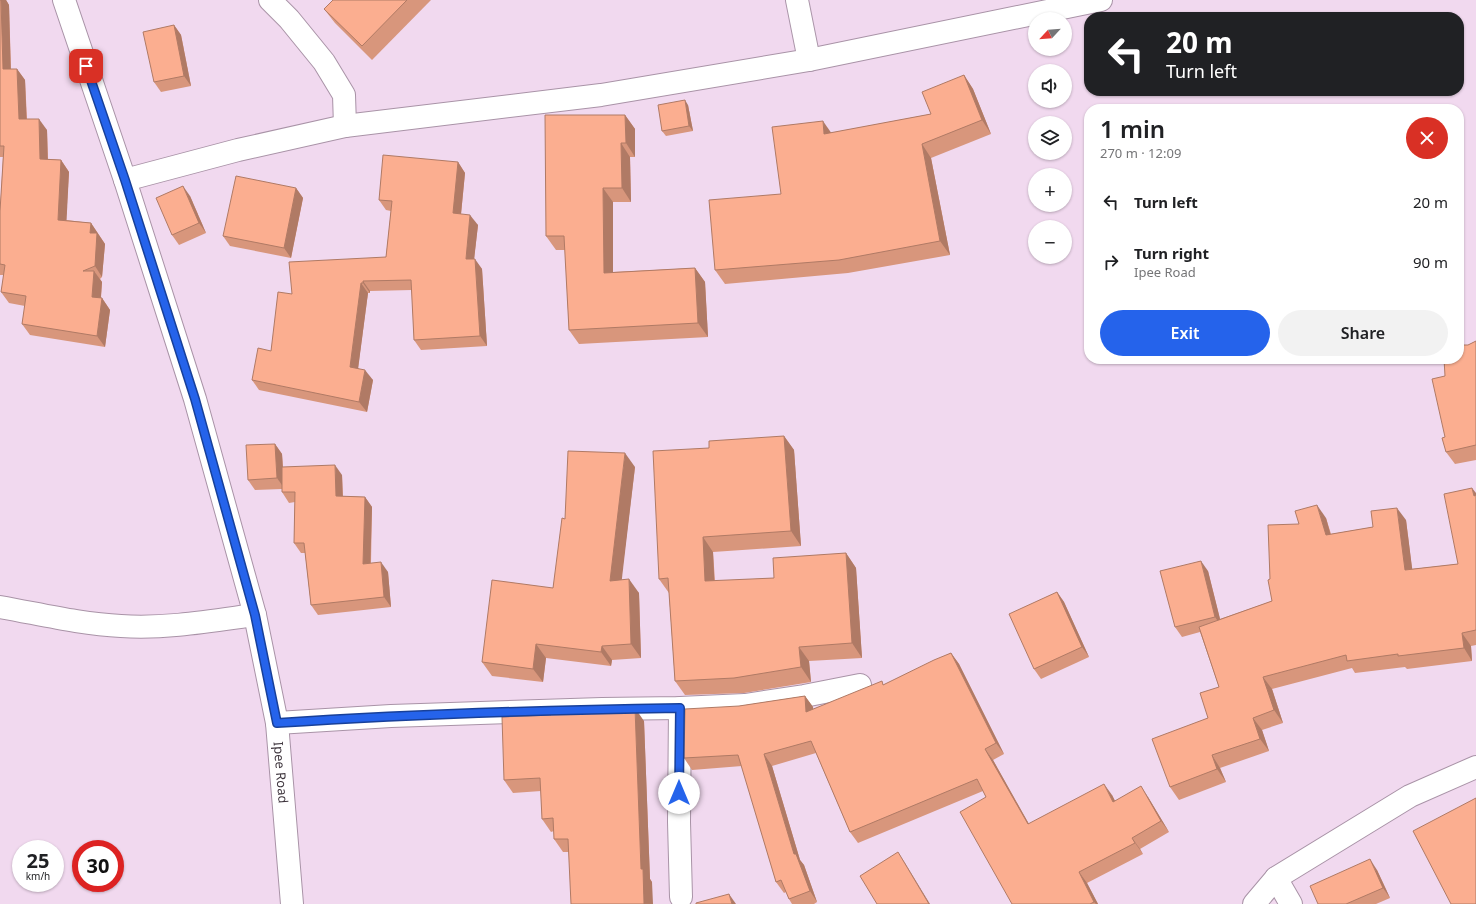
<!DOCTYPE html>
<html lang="en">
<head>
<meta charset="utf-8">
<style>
  body { margin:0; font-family:"Noto Sans",sans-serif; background:#f2f2f2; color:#202124; height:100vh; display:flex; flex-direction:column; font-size:15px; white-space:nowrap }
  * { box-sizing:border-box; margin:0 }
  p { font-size:13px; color:#757577 }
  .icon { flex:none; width:22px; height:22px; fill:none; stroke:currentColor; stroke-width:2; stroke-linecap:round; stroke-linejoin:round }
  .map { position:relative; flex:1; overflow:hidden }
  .drawer { position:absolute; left:1084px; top:104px; width:380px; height:260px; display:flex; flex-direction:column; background:#fff; border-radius:16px; box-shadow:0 1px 3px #0004 }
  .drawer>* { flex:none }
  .hud { position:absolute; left:1084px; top:12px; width:380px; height:84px; border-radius:16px; box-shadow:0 1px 3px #0004; background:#202124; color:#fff; overflow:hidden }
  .needle { width:26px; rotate:244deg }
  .fabs { position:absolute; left:1028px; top:12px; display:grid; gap:8px }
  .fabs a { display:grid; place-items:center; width:44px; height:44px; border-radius:50%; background:#fff; box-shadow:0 1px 3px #0004; font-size:20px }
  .speed { position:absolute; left:12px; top:840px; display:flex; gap:8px; font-size:20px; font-weight:700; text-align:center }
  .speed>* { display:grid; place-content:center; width:52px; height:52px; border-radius:50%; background:#fff; box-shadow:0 1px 3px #0004; line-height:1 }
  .speed small { font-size:10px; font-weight:400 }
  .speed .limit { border:6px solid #d22; background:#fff; color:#111 }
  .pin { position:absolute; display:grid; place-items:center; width:34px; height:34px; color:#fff; margin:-17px; border-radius:8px; box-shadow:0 2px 6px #0006 }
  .me { position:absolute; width:44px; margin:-22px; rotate:0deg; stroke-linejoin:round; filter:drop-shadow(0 0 3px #0008) }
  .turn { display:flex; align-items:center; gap:14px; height:84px; padding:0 16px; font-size:18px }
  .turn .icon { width:52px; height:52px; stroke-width:2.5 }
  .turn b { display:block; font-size:28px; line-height:34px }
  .round { display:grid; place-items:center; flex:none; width:42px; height:42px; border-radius:21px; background:#f2f2f2 }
  .summary { display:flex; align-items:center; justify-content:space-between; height:68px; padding:0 16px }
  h1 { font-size:24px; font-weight:600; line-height:30px }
  .primary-button { display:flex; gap:8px; margin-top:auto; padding:8px 16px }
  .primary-button a { flex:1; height:46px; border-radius:24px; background:#2563eb; color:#fff; font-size:16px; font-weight:600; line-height:46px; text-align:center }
  .primary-button a+a { background:#f2f2f2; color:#202124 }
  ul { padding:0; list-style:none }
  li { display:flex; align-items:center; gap:12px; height:60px; padding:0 16px }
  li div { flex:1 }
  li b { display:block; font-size:15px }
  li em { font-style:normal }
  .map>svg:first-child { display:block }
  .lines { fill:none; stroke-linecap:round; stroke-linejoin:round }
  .minor-casing { stroke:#a993a7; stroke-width:24 }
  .tertiary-casing { stroke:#a993a7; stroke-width:24 }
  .minor { stroke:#fff; stroke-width:22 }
  .tertiary { stroke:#fff; stroke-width:22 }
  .wall { fill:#d8967c }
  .shaded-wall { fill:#b07a65 }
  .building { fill:#fbae90; stroke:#b07a65 }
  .route-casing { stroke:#184099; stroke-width:10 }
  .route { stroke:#2563eb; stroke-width:7 }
  .labels { text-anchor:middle; stroke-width:3; stroke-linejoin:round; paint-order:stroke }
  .street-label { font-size:13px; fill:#3d343c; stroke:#fff }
</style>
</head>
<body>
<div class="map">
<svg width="1476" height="904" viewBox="0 0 1476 904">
  <rect width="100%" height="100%" fill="#f1d9ef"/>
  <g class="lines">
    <defs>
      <g id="minor">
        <path id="s1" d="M64 0 125 180 195 399 255 615 277 723 292 904"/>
        <path d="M270 0 289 19 324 62 344 95 345 126"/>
        <path d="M797 0 809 60"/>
        <path d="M125 180 238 150 345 126 601 95 809 60 1101 0"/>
        <path d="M0 607C40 614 80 624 121 626 166 629 211 621 255 615"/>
        <path d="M680 708 679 822 681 897"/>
        <path d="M277 723 391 716 602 709 680 708 745 705 804 696 860 685"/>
        <path d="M1276 878 1291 904"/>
      </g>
      <path id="tertiary" d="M1254 904 1276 878 1410 796 1476 767"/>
    </defs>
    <use href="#minor" class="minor-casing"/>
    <use href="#tertiary" class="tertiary-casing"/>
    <use href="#minor" class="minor"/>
    <use href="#tertiary" class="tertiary"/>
  </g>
  <g class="wall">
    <path d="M0 0H6L9 5 11 69H17L25 80 27 119 47 130 48 159 61 160 69 172 66 220 91 223 105 244 102 277 100 279 102 282 101 298H102L110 310 105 347 30 335 22 324 25 306 9 303 1 292 4 275H0V211L3 157H0Z"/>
    <path d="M333 0H431L372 60 335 23 324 9Z"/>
    <path d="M174 25 181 35 191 86 161 92 154 82Z"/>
    <path d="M964 75 973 89 991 134 931 158 950 255 848 273 725 284 715 270 781 194 831 133 931 114Z"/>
    <path d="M688 105 693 131 666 136 662 131Z"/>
    <path d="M625 115 635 129V157H630L631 202H613V272L695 268 705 282 708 337 579 344 569 330 565 250H556L546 236Z"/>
    <path d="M458 162 465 173 461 214 478 225 474 259 482 269 487 346 421 350 414 340 412 290 370 291V293H368L358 368 373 380 367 412 259 390 252 380 271 351 292 294 386 257 391 211 386 210 379 200Z"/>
    <path d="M296 188 303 198 291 258 230 246 223 236Z"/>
    <path d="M190 196 206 233 179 245 172 235Z"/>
    <path d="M1476 341V460L1455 464 1446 452 1445 437V376L1468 345Z"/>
    <path d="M784 436 794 450 801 546 713 552 715 581 774 578 846 553 856 568 862 658 809 661 811 682 744 693 685 695 675 681 669 593 659 579 709 448Z"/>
    <path d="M275 444 282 454 283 467 342 475 343 496 365 497 372 507 371 563 388 572 391 607 318 615 311 605 305 553H301L294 543 295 502 289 503 282 492V489L255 490 248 480Z"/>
    <path d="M635 467 621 580 639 593 641 658 612 660 611 666 546 658 543 682 492 676 482 662 553 588 565 519Z"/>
    <path d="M1476 493V645L1471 646 1472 661 1407 669 1405 667 1355 673 1352 668 1272 689 1283 723 1262 730 1269 751 1220 768 1226 782 1179 800 1170 787 1208 718 1219 687 1200 632 1182 637 1175 627 1208 571 1220 619 1272 601 1270 579 1299 524 1326 518 1331 534 1373 527 1406 520 1412 569 1458 564Z"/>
    <path d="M1057 592 1064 602 1089 657 1041 679 1034 669Z"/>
    <path d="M951 653 959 664 1004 754 993 760 1029 824 1112 795 1115 801 1148 797 1169 832 1140 849 1143 854 1087 883 1098 904H1012L986 797 983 791 858 843 850 832 816 753 772 766 800 860 804 865 817 902 814 904H792L789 899 786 892 784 893 776 882 742 766 692 770 684 758 739 706 805 696 813 707V709L884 685Z"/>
    <path d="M644 721 650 879 652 882 569 852H563L554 839V831L551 832 542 819 541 791 513 793 504 780Z"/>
    <path d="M1377 870 1390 898 1376 904H1318Z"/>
  </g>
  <g class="shaded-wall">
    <path d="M1 0H6L9 5 11 80 3 69Z"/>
    <path d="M174 25 181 35 191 86 184 76Z"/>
    <path d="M17 69 25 80 27 131 19 119Z"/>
    <path d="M964 75 973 89 991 134 982 120Z"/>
    <path d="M685 100 688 105 693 131 689 126Z"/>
    <path d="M625 115 635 129V157L626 143Z"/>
    <path d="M39 119 47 130 48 170 40 159Z"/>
    <path d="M823 121 832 134H824Z"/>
    <path d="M621 143 630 157 631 202 622 188Z"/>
    <path d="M922 144 931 158 950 255 940 241Z"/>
    <path d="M61 160 69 172 66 231 58 220Z"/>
    <path d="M458 162 465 173 460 224 453 213Z"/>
    <path d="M183 186 190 196 206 233 199 223Z"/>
    <path d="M296 188 303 198 291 258 284 248Z"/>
    <path d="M603 188 613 202V287L604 273Z"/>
    <path d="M470 215 478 225 473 269 466 259Z"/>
    <path d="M91 223 105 244 102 277 95 266 90 233Z"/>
    <path d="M475 259 482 269 487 346 480 336Z"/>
    <path d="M695 268 705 282 708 337 698 323Z"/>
    <path d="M94 271 102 282 100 308 92 297Z"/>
    <path d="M363 281 370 291V293L363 283Z"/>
    <path d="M361 283 368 293 357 377 350 367Z"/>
    <path d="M102 298 110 310 105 347 97 336Z"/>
    <path d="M365 370 373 380 367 412 359 402Z"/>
    <path d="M784 436 794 450 801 546 791 531Z"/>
    <path d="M275 444 282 454 284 488 277 478Z"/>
    <path d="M625 453 635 467 620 595 610 581Z"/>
    <path d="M335 465 342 475 343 506 336 496Z"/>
    <path d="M1472 488 1476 493V499L1474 496Z"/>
    <path d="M365 497 372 507 370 574 363 564Z"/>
    <path d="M1317 505 1326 518 1334 547 1326 535Z"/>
    <path d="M1397 508 1406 520 1414 583 1405 570Z"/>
    <path d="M703 537 713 552 715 596 705 581Z"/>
    <path d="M846 553 856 568 862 658 852 643Z"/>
    <path d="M1201 561 1208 571 1222 627 1215 617Z"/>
    <path d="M381 562 388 572 391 607 384 597Z"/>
    <path d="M629 579 639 593 641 658 631 644Z"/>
    <path d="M1057 592 1064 602 1089 657 1082 647Z"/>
    <path d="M1462 633 1471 646 1472 661 1464 648Z"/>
    <path d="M536 644 546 658 543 682 533 669Z"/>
    <path d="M602 646 612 660 611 666 601 652Z"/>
    <path d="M799 647 809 661 811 682 801 667Z"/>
    <path d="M951 653 959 664 1004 754 996 743Z"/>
    <path d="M1263 677 1272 689 1283 723 1274 710Z"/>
    <path d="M805 696 813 707 814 723 806 712Z"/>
    <path d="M635 708 644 721 650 879 652 882 653 904H644L641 869Z"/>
    <path d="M1253 718 1262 730 1269 751 1260 739Z"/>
    <path d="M985 749 993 760 1035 835 1028 824Z"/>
    <path d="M764 754 772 766 800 860 804 865 817 902 810 891 794 854Z"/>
    <path d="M1212 755 1220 768 1226 782 1217 769Z"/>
    <path d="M1104 784 1112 795 1121 813 1113 802Z"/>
    <path d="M1141 786 1148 797 1169 832 1161 821Z"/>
    <path d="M1132 838 1140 849 1143 854 1135 843Z"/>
    <path d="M898 852 905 863 930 904H929Z"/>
    <path d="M1370 859 1377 870 1390 898 1383 888Z"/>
    <path d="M1079 872 1087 883 1098 904H1096L1094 902Z"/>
    <path d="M729 894 736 904H732Z"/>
  </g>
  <g class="building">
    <path d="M0 0H1L3 69H17L19 119H39L40 159 61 160 58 220 91 223 90 233H97L95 266 83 271H94L92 297 102 298 97 336 22 324 26 296 1 292 5 265 0 264V211L4 146H0Z"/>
    <path d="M333 0H407L362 46 324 9Z"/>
    <path d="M174 25 184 76 154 82 143 32Z"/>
    <path d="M964 75 982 120 922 144 940 241 839 260 715 270 709 200 781 194 772 127 823 121 824 134 931 114 922 92Z"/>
    <path d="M685 100 689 126 662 131 658 105Z"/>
    <path d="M545 115H625L626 143H621L622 188H603L604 273 695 268 698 323 569 330 564 236H546Z"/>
    <path d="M383 155 458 162 453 213 470 215 466 259H475L480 336 414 340 411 280 363 281V283H361L350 367 365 370 359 402 252 380 258 348 271 351 278 292 292 294 289 262 386 257 392 201 379 200Z"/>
    <path d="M236 176 296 188 284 248 223 236Z"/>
    <path d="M183 186 199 223 172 235 156 198Z"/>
    <path d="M1476 341V445L1446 452 1442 438 1445 437 1432 379 1445 376 1444 359H1459V345H1468Z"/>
    <path d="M784 436 791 531 703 537 705 581 774 578 773 558 846 553 852 643 799 647 801 667 734 678 675 681 668 578 659 579 653 451 709 448V441Z"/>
    <path d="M275 444 277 478 248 480 246 445Z"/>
    <path d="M568 451 625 453 610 581 629 579 631 644 602 646 601 652 536 644 533 669 482 662 492 580 553 588 562 518 565 519Z"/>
    <path d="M335 465 336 496 365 497 363 564 381 562 384 597 311 605 304 543H294L295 492H282V467Z"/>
    <path d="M1472 488 1474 496 1476 495V630L1462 633 1464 648 1398 656V654L1347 661 1346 655 1263 677 1274 710 1253 718 1260 739 1212 755 1217 769 1170 787 1152 739 1208 718 1200 693 1219 687 1199 627 1272 601 1268 580 1270 579 1268 525 1299 524 1295 511 1317 505 1326 535 1373 527 1371 511 1397 508 1405 570 1458 564 1444 494Z"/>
    <path d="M1201 561 1215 617 1175 627 1160 571Z"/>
    <path d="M1057 592 1082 647 1034 669 1009 614Z"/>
    <path d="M951 653 996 743 985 749 1028 824 1104 784 1113 802 1141 786 1161 821 1132 838 1135 843 1079 872 1094 902 1090 904H1012L960 812 986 797 977 779 850 832 811 741 764 754 794 854H796L810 891 789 899 781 880 776 882 738 755 684 758 685 709 739 706 805 696 806 712 882 681 883 685 934 660Z"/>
    <path d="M635 708 641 869H643L644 904H571L568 839H554L553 818 542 819 540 778 504 780 502 717 551 715V710Z"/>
    <path d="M1476 798V904H1451L1413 831Z"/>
    <path d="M898 852 929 904H877L860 876Z"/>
    <path d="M1370 859 1383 888 1346 904H1318L1310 886Z"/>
    <path d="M729 894 732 904H696V903Z"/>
  </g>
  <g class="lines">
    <defs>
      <path id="route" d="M86 66 125 180 195 399 255 615 277 723C411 714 545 710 680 708L679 793"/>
    </defs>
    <use href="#route" class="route-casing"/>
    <use href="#route" class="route"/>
  </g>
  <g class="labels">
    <g class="street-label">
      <text dy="5" stroke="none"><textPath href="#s1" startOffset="804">Ipee Road</textPath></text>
    </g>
  </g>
</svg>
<div class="fabs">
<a><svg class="needle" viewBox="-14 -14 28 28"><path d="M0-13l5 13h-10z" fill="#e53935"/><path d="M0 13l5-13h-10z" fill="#757577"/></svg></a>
<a><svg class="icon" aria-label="sound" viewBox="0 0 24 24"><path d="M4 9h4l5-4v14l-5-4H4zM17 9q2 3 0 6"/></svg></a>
<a><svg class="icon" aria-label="layers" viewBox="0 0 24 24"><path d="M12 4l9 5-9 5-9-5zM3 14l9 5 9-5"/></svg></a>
<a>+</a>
<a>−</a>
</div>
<div class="speed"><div>25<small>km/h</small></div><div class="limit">30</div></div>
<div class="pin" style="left:86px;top:66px;background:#d93025"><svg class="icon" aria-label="arrive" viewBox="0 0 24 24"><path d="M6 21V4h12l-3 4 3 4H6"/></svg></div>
<svg class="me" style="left:679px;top:793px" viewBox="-20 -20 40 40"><circle r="19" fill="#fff"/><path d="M0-13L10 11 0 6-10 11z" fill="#2563eb"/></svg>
<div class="hud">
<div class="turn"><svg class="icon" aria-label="left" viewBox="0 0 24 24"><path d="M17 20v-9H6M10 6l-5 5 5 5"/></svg><div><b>20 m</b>Turn left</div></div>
</div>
<section class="drawer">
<div class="summary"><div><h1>1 min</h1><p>270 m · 12:09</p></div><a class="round" style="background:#d93025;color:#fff"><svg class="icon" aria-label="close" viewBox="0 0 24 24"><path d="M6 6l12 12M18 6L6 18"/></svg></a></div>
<ul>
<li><svg class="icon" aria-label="left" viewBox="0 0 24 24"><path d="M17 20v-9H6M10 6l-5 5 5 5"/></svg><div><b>Turn left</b></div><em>20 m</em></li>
<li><svg class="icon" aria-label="right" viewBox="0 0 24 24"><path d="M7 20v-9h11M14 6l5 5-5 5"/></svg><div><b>Turn right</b><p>Ipee Road</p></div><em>90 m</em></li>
</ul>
<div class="primary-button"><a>Exit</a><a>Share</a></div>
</section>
</div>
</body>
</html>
